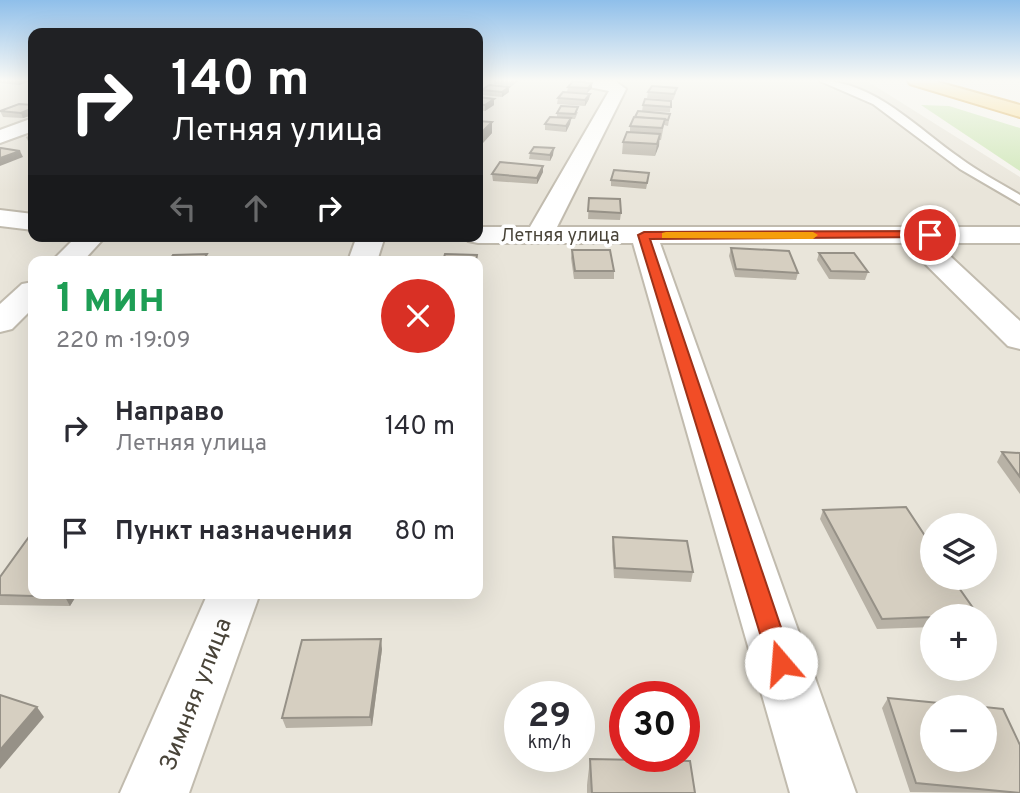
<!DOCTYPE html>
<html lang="ru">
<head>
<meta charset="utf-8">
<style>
  body { margin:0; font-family:Overpass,sans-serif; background:#f7f7f7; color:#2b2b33; height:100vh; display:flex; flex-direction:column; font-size:26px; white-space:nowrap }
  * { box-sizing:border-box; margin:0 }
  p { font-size:23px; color:#7c7c81 }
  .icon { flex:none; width:38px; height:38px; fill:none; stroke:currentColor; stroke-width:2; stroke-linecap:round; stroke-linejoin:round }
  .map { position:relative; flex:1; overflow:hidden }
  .drawer { position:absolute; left:28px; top:256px; width:455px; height:343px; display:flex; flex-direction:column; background:#fff; border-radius:14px; box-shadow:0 7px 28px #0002 }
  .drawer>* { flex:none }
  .guide { position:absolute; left:28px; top:28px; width:455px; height:214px; border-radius:14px; box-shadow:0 7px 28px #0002; background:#202124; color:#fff; overflow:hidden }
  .fabs { position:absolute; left:920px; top:513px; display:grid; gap:14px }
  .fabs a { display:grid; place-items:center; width:77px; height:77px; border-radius:50%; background:#fff; box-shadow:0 7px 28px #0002; font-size:35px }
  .speed { position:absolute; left:504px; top:681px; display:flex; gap:14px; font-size:35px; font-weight:700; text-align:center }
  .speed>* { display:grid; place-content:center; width:91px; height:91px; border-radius:50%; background:#fff; box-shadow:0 7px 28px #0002; line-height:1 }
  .speed small { font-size:18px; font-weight:400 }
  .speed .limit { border:10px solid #d22; background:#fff; color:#111 }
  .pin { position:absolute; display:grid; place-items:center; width:60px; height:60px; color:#fff; margin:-30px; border:4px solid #fff; border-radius:50%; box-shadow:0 2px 7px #0007 }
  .me { position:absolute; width:77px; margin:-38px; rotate:342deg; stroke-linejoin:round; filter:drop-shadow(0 0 5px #0008) }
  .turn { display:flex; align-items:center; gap:24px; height:147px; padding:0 28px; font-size:32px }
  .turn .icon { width:91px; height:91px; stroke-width:2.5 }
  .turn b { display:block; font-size:49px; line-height:60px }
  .lanes { display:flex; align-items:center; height:66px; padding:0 28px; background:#0003; justify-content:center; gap:35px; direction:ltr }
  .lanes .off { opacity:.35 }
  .round { display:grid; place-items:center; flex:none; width:74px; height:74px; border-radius:37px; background:#f7f7f7 }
  .head { display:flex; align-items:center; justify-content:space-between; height:119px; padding:0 28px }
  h1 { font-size:42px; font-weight:700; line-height:52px; color:#1e9e55 }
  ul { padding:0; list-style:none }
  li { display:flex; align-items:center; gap:21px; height:105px; padding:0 28px }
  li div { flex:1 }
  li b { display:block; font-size:26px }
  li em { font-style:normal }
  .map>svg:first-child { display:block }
  .residential { fill:#e9e5da; fill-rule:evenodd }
  .green { fill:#cfe7b7 }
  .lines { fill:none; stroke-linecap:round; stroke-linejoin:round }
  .service-casing { stroke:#c1bbae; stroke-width:4 }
  .minor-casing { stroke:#c1bbae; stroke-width:4 }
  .trunk-casing { stroke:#d8a743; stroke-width:4 }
  .service { fill:#fff; fill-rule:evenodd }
  .minor { fill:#fff; fill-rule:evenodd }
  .trunk { fill:#f9da8a; fill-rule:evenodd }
  .wall { fill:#b8b2a6 }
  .shaded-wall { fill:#969187 }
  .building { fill:#d6cfc1; stroke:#969187; stroke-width:2 }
  .route { fill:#f14d26; stroke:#9d3219; stroke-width:2 }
  .slow { fill:#f59e0b }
  .labels { text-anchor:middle; stroke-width:7; stroke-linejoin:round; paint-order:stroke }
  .far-street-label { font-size:18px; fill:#494439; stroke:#fff }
  .near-street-label { font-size:24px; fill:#494439; stroke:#fff }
</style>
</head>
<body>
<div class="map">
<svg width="1020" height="793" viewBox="0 0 1020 793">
  <rect width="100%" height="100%" fill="#f5f3ec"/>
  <path class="residential" d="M0 81H33V236H478V81H867L1020 177V793H0ZM33 261H478V593H33ZM933 525H985V578H933ZM933 616H985V668H933ZM520 696H579V756H520ZM625 696H684V756H625ZM933 707H985V760H933Z"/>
  <path class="green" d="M921 105 949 106 1020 128V171Z"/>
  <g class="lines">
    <defs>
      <path id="service" d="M820 81C873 80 919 130 960 158 979 172 1000 183 1020 195V204L960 169 873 104Z"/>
      <g id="minor">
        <path d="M572 81H615L626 89 557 227H1020V243H936L1020 321V349L1008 346 904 243H660L856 793H790L633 243H478L468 241 465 236H478V227H530L609 91 574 84Z"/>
        <path d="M33 118V131L0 143V130Z"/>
        <path d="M0 210 33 214V230L0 226Z"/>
        <path d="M77 236H106L83 261H52Z"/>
        <path d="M357 236H385L377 261H348Z"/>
        <path d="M33 282V308L12 329 0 332V304L22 284Z"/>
        <path d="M208 593H260L189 793H120Z"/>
      </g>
      <path id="trunk" d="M908 81H934L1020 105V117L910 84Z"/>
    </defs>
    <use href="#service" class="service-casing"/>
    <use href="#minor" class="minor-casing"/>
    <use href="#trunk" class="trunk-casing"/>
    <use href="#service" class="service"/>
    <use href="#minor" class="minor"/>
    <use href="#trunk" class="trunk"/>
  </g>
  <g class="wall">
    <path d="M0 81H30L19 85 0 83Z"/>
    <path d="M494 81H518L512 86 494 84Z"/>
    <path d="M592 83V88L587 93 567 92 568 87Z"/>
    <path d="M482 90 509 92 502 97 482 95Z"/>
    <path d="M648 92 676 93 673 100 647 98Z"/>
    <path d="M590 94 589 99 585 106 557 104 558 98Z"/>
    <path d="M478 97 494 99V105L485 111 478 110Z"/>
    <path d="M671 101 670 112 642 111 643 105Z"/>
    <path d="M33 105V115L23 118 3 117 0 111Z"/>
    <path d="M578 112 575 119H571L570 124 566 132 545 130V124L557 117V113Z"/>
    <path d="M670 114 668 126 664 125 661 140H659L655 156 622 154 623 142 630 132V126Z"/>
    <path d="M478 121 492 122V133L482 144H478Z"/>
    <path d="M33 134V143H29L26 137Z"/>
    <path d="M530 153 553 155 550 161 529 159Z"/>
    <path d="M543 166V172L537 184 493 181 492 174Z"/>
    <path d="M611 180H648L646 189 611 186Z"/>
    <path d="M589 198 621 213 620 220 588 219Z"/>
    <path d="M731 248 798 273 796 280 735 277 729 256Z"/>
    <path d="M572 250 614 271V279H574L571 258Z"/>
    <path d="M819 253 868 272 865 280 829 279 817 260Z"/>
    <path d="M1002 452 1020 453V494L997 462Z"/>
    <path d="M823 510 978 615 977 616H933V627L877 629 820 519Z"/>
    <path d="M613 537 693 572 691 582 614 578 612 547Z"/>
    <path d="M0 577 33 593H78L70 606 0 605Z"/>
    <path d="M382 649 372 726 286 728 282 718Z"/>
    <path d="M888 698 1020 793 910 792 882 708Z"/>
    <path d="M590 759 695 793H587V785Z"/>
  </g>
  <g class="shaded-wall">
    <path d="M18 81H30L19 85Z"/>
    <path d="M592 83V88L587 93 588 88Z"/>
    <path d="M509 87V92L502 97V92Z"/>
    <path d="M590 94 589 99 585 106V100Z"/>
    <path d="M494 99V105L485 111V105Z"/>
    <path d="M33 108V115L23 118 21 113Z"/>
    <path d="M571 118 570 124 566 132V126Z"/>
    <path d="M492 122V133L482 144V132Z"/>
    <path d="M660 134 659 146 655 156 657 144Z"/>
    <path d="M554 148 553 155 550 161V155Z"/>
    <path d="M20 151 23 157 0 166V158Z"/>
    <path d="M543 166V172L537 184V178Z"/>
    <path d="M67 593H78L70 606 65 597Z"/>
    <path d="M381 639 382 649 372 726 370 717Z"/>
    <path d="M37 707 44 717 0 769V750Z"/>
  </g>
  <g class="building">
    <path d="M573 81 592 83 588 88 568 87Z"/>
    <path d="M489 85 509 87 502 92 482 90Z"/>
    <path d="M652 86 677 88 674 94 648 92Z"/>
    <path d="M563 92 590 94 585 100 558 98Z"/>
    <path d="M478 97 494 99 485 105 478 104Z"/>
    <path d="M645 99 671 101V107L643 105Z"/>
    <path d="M19 104 33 105V108L21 113 0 111Z"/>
    <path d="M561 106 578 107 575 114 557 113Z"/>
    <path d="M638 111 670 114 668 120 635 117Z"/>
    <path d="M550 117 571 118 566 126 545 124Z"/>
    <path d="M634 117 665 119 662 128 630 126Z"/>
    <path d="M478 121 492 122 482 132H478Z"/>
    <path d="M627 132 660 134 657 144 623 142Z"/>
    <path d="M534 147 554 148 550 155 530 153Z"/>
    <path d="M0 148H1L20 151 0 158Z"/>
    <path d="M500 162 543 166 537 178 492 174Z"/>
    <path d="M614 170 649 173 647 183 611 180Z"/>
    <path d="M589 198 620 199 621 213 588 211Z"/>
    <path d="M731 248 789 251 798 273 736 269Z"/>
    <path d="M572 250H610L614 271H575Z"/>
    <path d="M819 253H854L868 272 831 271Z"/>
    <path d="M207 254 203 261H169L173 255Z"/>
    <path d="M445 254 477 255 476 261H443Z"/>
    <path d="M1002 452 1020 453V477Z"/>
    <path d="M906 507 933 548V578H952L978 615 933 616V617L882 619 823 510Z"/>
    <path d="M31 534H33V593H67L65 597 0 595V577Z"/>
    <path d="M613 537 687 541 693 572 615 568Z"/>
    <path d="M381 639 370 717 282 718 302 640Z"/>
    <path d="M0 695 37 707 0 750Z"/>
    <path d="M888 698 980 707H933V760H985V707L1003 709 1020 745V793L916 783Z"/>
    <path d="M590 759 690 761 695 793H592Z"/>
  </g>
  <linearGradient id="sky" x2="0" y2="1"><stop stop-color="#8fbfea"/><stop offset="0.42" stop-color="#fafaf6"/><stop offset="1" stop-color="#fafaf6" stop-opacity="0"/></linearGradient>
  <rect width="1020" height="192" fill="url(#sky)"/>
  <path class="route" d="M930 231 936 235 934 237 650 239 793 663 789 671 781 674 772 671 769 663 638 235 644 232Z"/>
  <path class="slow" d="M666 232H813L818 235 813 239 662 238V233Z"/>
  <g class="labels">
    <g class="far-street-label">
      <text x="560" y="241">Летняя улица</text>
    </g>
    <g class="near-street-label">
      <text transform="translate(195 694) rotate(-69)" y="8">Зимняя улица</text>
    </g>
  </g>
</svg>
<div class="fabs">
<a><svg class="icon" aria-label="layers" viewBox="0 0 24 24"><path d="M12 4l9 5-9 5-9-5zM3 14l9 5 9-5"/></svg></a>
<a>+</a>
<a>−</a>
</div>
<div class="speed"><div>29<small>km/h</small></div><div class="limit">30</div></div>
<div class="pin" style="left:930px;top:235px;background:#d93025"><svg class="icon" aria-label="arrive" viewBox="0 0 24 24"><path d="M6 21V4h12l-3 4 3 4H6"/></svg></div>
<svg class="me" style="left:781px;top:663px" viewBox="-20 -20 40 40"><circle r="19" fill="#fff"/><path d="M0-13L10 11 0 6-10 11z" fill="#f14d26"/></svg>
<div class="guide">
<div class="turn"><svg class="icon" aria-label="right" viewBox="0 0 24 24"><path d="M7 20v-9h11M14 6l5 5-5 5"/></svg><div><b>140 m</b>Летняя улица</div></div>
<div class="lanes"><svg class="icon off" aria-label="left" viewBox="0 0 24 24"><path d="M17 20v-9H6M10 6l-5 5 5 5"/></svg><svg class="icon off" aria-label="ahead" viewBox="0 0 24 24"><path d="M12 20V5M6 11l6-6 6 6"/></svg><svg class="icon" aria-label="right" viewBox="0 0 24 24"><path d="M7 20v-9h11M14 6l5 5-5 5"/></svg></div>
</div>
<section class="drawer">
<div class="head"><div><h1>1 мин</h1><p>220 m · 19:09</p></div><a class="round" style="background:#d93025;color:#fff"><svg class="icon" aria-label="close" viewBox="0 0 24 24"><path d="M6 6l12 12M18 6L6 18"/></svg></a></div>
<ul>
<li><svg class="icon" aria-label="right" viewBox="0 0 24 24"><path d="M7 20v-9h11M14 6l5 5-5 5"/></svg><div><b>Направо</b><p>Летняя улица</p></div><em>140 m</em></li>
<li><svg class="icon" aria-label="arrive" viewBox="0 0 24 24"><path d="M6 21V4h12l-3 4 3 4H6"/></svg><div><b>Пункт назначения</b></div><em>80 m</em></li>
</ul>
</section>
</div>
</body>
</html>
